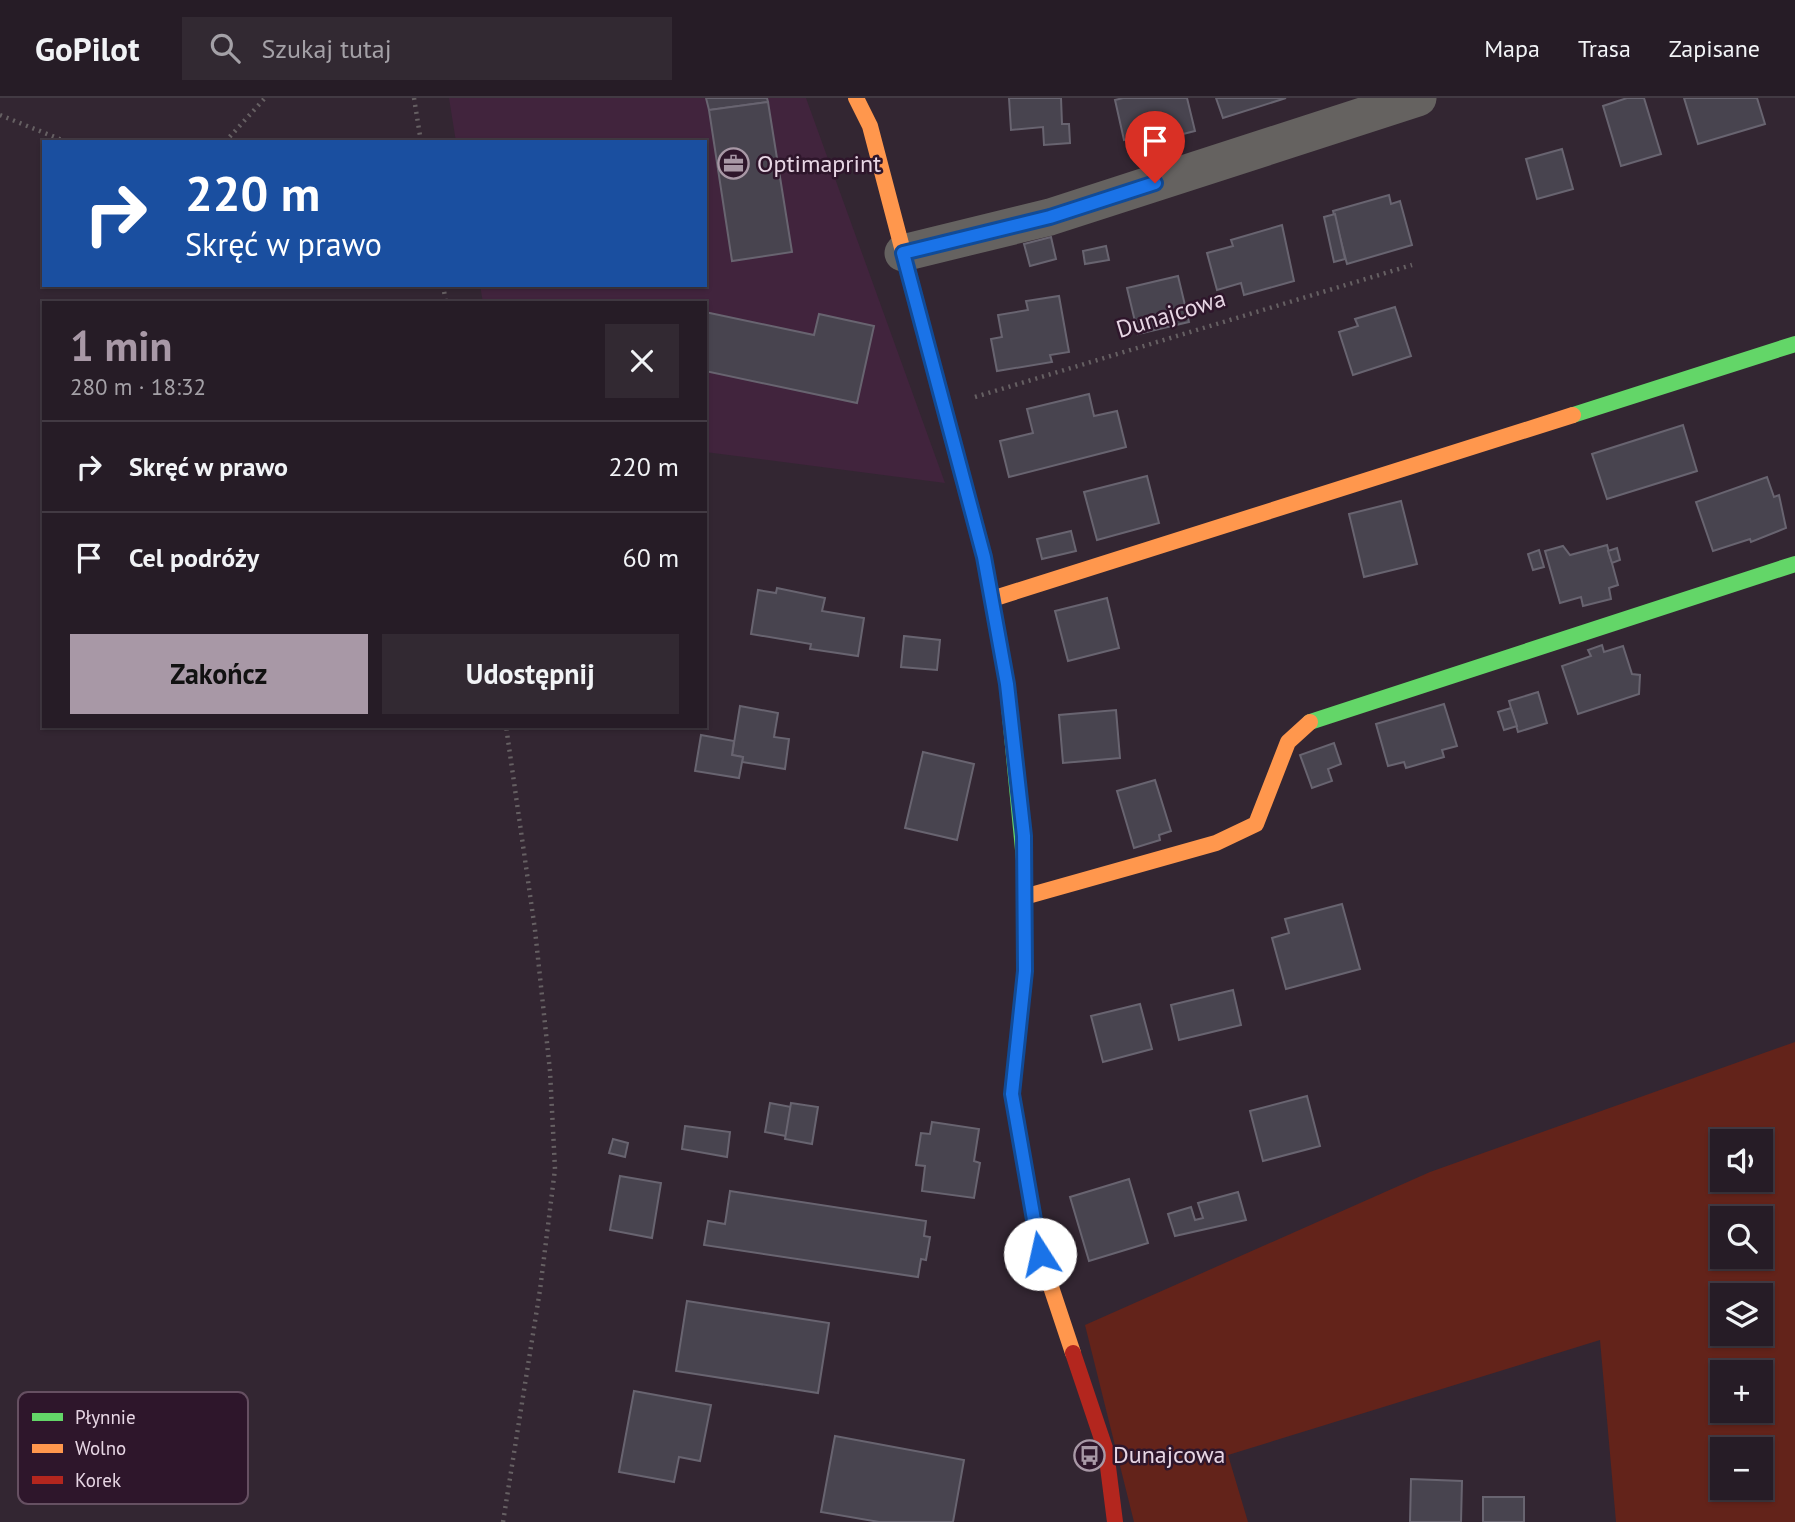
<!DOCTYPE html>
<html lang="pl">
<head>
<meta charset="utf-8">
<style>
  body { margin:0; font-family:"PT Sans",sans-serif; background:#322932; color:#f1f3f6; height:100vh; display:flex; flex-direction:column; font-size:26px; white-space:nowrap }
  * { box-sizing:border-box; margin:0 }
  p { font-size:23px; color:#a4a1a7 }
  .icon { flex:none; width:38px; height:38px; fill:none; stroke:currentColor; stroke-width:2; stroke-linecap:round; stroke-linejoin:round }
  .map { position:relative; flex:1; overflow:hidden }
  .panel { position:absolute; left:42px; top:203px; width:665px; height:427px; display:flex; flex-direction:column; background:#261c26; border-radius:0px; box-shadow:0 2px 5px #0004,0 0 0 2px #423a43 }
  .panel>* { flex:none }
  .banner { position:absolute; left:42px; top:42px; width:665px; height:147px; border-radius:0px; box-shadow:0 2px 5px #0004,0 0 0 2px #423a43; background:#1a4fa0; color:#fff; overflow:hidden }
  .buttons { position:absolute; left:1710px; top:1031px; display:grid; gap:14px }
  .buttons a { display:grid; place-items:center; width:63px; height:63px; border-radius:0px; background:#261c26; box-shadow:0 2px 5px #0004,0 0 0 2px #423a43; font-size:35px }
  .pin { position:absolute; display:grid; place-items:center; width:60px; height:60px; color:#fff; margin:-72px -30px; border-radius:50% 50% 50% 0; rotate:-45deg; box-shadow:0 0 7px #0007 }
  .pin .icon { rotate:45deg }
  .me { position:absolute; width:77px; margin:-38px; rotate:350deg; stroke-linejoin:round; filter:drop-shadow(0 0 5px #0008) }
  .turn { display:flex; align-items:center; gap:24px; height:147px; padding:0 28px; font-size:32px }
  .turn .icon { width:91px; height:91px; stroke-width:2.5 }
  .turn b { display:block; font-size:49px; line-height:60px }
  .round { display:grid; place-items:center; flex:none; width:74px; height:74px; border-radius:0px; background:#322932 }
  .headline { display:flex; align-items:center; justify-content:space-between; height:119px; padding:0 28px }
  h1 { font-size:42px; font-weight:700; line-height:52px; color:#a898a6 }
  .primary-button { display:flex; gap:14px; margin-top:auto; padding:14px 28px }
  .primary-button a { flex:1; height:80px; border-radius:0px; background:#a898a6; color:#111; font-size:28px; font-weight:700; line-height:80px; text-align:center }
  .primary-button a+a { background:#322932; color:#f1f3f6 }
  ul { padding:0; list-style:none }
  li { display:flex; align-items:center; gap:21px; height:91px; padding:0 28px; border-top:2px solid #423a43 }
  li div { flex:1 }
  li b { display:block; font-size:26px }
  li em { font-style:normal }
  header { display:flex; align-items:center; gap:42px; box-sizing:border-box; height:98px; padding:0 35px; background:#261c26; border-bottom:2px solid #423a43 }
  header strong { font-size:33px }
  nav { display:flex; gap:38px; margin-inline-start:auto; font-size:24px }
  .search { width:490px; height:63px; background:#322932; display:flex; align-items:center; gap:18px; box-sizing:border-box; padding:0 24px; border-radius:0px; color:#a4a1a7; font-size:26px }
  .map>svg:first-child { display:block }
  .built { fill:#41243d }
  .green { fill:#63231a; fill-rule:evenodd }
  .building { fill:#48444f; stroke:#686470; stroke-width:2 }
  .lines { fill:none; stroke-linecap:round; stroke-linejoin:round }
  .path { stroke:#666063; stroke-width:4.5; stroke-dasharray:2 5; stroke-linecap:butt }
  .street { stroke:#656260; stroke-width:37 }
  .fast { stroke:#63d668; stroke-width:16 }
  .slow { stroke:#ff974d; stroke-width:16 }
  .jam { stroke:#b3261e; stroke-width:16 }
  .route-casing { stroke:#114b97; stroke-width:18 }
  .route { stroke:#1a73e8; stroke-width:12 }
  .labels { text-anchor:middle; stroke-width:5; stroke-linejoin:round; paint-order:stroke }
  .poi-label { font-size:24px; fill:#e7d6e4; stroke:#2e162b; text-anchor:start }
  .street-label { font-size:24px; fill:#e7d6e4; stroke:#2e162b }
  .key { fill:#2e162b; stroke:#665062; stroke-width:2 }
  .key-label { font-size:19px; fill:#e7d6e4 }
</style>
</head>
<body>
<header>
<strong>GoPilot</strong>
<div class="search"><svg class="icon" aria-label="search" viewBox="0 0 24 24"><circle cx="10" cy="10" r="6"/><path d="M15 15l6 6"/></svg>Szukaj tutaj</div>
<nav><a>Mapa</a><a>Trasa</a><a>Zapisane</a></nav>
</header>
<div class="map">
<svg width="1795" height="1424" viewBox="0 0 1795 1424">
  <rect width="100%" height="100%" fill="#332632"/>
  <path class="built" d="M449 0H806L945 385 705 354V205H483L480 187H705V44H456Z"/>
  <path class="green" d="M1795 944V1424H1616L1600 1242 1228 1357 1248 1424H1134L1085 1227 1430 1074ZM1722 1043H1760V1082H1722ZM1722 1120H1760V1158H1722ZM1722 1197H1760V1236H1722ZM1722 1274H1760V1312H1722ZM1722 1351H1760V1390H1722Z"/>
  <g class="building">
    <path d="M706 0H767L768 4 709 12Z"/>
    <path d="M1009 0H1061L1062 26H1069L1070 45 1044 47 1043 29 1011 32Z"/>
    <path d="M1123 0H1187L1195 33 1143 46 1140 37 1124 42 1115 2Z"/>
    <path d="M1216 0H1286L1223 20Z"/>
    <path d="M1627 0H1644L1661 56 1621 68 1603 8Z"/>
    <path d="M1684 0H1757L1765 26 1698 46Z"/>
    <path d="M768 4 792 154 732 163 709 12Z"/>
    <path d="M1562 51 1573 91 1537 101 1526 61Z"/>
    <path d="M1389 97 1391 106 1400 103 1412 147 1347 166 1333 113Z"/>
    <path d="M1335 116 1345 161 1334 164 1324 119Z"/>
    <path d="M1282 127 1294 183 1244 197 1241 185 1217 192 1207 155 1233 148 1231 142Z"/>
    <path d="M1051 139 1056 161 1030 168 1024 146Z"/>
    <path d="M1106 148 1109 162 1085 166 1083 153Z"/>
    <path d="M1178 178 1189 224 1138 236 1127 190Z"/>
    <path d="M1059 198 1069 254 1050 257 1052 264 997 273 991 241 1002 239 998 217 1028 212 1026 203Z"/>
    <path d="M1395 209 1411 258 1353 277 1339 234 1358 228 1355 221Z"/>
    <path d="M705 214 814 237 819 216 874 228 857 305 705 273Z"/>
    <path d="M1089 296 1094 318 1117 313 1126 349 1009 379 1000 343 1033 335 1027 311Z"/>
    <path d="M1683 327 1697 373 1607 401 1592 356Z"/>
    <path d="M1147 378 1159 425 1097 442 1084 394Z"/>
    <path d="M1767 379 1774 399 1779 397 1786 430 1751 444 1750 441 1713 453 1696 404Z"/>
    <path d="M1401 403 1417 466 1364 479 1349 416Z"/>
    <path d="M1071 433 1076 453 1042 461 1037 441Z"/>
    <path d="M1607 447 1618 487 1609 490 1611 501 1583 508 1581 499 1560 505 1545 453 1563 448 1570 457Z"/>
    <path d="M1617 450 1620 462 1612 465 1608 453Z"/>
    <path d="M1539 452 1544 469 1533 472 1528 456Z"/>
    <path d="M777 490 825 500 822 513 864 520 858 558 810 551 811 546 751 536 758 492 776 495Z"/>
    <path d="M1107 500 1119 550 1068 563 1055 513Z"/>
    <path d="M904 538 940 542 937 572 901 569Z"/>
    <path d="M1602 547 1604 554 1623 548 1632 576 1640 577 1639 596 1578 616 1562 568 1591 558 1588 552Z"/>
    <path d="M1538 594 1547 625 1518 634 1509 603Z"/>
    <path d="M1444 606 1457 648 1442 652 1444 659 1406 670 1404 664 1388 668 1376 626Z"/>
    <path d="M740 608 778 615 774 639 789 641 785 671 742 664 743 659 732 657Z"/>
    <path d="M1511 610 1517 628 1504 632 1498 614Z"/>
    <path d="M1116 612 1120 660 1063 665 1059 617Z"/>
    <path d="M701 637 734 643 732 657 743 659 739 680 695 673Z"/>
    <path d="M1334 645 1341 666 1328 671 1332 683 1312 690 1300 657Z"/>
    <path d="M923 654 974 666 957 742 905 730Z"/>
    <path d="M1155 682 1171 733 1159 737 1160 742 1134 750 1117 693Z"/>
    <path d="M1342 806 1360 871 1286 891 1272 840 1289 835 1285 821Z"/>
    <path d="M1233 892 1241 927 1179 942 1171 907Z"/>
    <path d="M1140 906 1152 951 1103 964 1091 918Z"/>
    <path d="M1307 998 1320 1048 1263 1063 1250 1013Z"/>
    <path d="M770 1005 791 1009 786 1038 765 1034Z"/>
    <path d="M791 1005 818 1009 812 1046 785 1041Z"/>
    <path d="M932 1024 979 1031 974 1063 980 1065 974 1100 922 1093 925 1068 916 1067 921 1035 930 1036Z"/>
    <path d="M685 1028 730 1034 727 1059 682 1051Z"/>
    <path d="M613 1041 628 1045 625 1059 609 1055Z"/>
    <path d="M620 1078 661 1085 652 1140 610 1132Z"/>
    <path d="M1129 1081 1148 1145 1089 1163 1070 1099Z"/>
    <path d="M730 1093 926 1123 924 1138 930 1139 926 1162 921 1161 918 1179 704 1147 708 1123 725 1126Z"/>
    <path d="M1238 1094 1246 1122 1175 1138 1168 1116 1191 1109 1195 1122 1203 1120 1198 1105Z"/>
    <path d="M687 1203 829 1225 818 1295 676 1273Z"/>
    <path d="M634 1293 711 1307 700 1363 679 1359 674 1384 619 1374Z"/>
    <path d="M835 1338 964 1362 953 1424H879L821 1414Z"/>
    <path d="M1411 1381 1462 1383 1461 1424H1410Z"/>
    <rect x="1483" y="1399" width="41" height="25"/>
  </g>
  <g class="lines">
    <g class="path">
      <path d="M414 0 421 44"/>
      <path d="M0 17 67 44"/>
      <path d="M225 44 265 0"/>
      <path d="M443 187 446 205"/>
      <path d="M975 299 1412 167"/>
      <path d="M503 1424 540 1192 555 1071 550 973 535 832 506 628"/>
    </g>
    <path class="street" d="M903 155 1050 119 1418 0"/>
    <g class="fast">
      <path d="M1573 317 1795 246"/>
      <path d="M956 355 984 459 1007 586 1024 762"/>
      <path d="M1310 624 1795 466"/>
    </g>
    <g class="slow">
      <path d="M856 0 870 28 956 355"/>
      <path d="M992 501 1573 317"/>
      <path d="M1024 762 1025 873 1012 997 1040 1156 1073 1255"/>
      <path d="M1024 799 1216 745 1256 726 1288 644 1310 624"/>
    </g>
    <path class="jam" d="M1073 1255 1106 1353 1115 1424"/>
  </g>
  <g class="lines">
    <defs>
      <path id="route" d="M1040 1156 1012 996 1025 873 1024 738 1007 586 984 459 903 155 1050 119 1155 85"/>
    </defs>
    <use href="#route" class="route-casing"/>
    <use href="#route" class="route"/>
  </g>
  <defs>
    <symbol id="office-ring" viewBox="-11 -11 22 22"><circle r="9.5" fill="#2e162b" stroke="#a898a6" stroke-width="1.5"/><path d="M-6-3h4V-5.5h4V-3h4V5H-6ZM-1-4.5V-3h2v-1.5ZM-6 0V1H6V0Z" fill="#a898a6"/></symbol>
    <symbol id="bus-ring" viewBox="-11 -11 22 22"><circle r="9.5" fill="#2e162b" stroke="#a898a6" stroke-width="1.5"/><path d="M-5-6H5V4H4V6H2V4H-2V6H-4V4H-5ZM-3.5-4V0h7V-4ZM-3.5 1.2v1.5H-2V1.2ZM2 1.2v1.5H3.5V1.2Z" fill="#a898a6"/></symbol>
  </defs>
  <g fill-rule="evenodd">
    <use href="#office-ring" x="716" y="48" width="35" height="35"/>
    <use href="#bus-ring" x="1072" y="1340" width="35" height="35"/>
  </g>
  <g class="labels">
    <g class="poi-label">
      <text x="757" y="74">Optimaprint</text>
      <text x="1113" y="1365">Dunajcowa</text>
    </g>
    <g class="street-label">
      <text transform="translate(1171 216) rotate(-17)" y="8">Dunajcowa</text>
    </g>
  </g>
  <rect x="18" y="1294" width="230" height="112" rx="10" class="key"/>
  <rect x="32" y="1315" width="31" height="8" fill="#63d668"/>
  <rect x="32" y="1346" width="31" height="9" fill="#ff974d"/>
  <rect x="32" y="1378" width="31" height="8" fill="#b3261e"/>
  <g class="key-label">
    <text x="75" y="1326">Płynnie</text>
    <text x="75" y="1357">Wolno</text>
    <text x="75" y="1389">Korek</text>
  </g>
</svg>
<div class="buttons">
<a><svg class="icon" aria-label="sound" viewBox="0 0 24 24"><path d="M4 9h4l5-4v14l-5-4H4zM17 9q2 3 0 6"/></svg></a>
<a><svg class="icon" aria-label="search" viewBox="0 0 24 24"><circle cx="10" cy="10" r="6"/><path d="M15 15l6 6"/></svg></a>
<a><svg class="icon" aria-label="layers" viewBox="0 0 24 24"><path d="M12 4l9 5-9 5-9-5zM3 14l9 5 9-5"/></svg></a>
<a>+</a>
<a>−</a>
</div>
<div class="pin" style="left:1155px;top:85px;background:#d93025"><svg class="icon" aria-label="arrive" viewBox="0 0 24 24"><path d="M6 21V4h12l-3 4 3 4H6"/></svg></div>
<svg class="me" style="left:1040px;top:1156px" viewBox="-20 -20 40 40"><circle r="19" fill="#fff"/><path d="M0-13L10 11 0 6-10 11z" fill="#1a73e8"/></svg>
<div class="banner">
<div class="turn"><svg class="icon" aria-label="right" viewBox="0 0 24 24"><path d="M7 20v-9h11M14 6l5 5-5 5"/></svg><div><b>220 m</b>Skręć w prawo</div></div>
</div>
<section class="panel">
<div class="headline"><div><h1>1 min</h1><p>280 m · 18:32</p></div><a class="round"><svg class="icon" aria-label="close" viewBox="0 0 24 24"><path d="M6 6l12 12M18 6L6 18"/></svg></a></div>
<ul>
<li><svg class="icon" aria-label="right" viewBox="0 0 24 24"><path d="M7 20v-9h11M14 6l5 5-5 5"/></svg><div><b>Skręć w prawo</b></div><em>220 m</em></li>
<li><svg class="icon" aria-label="arrive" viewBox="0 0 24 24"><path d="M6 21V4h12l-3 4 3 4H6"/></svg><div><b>Cel podróży</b></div><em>60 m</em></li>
</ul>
<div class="primary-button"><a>Zakończ</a><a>Udostępnij</a></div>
</section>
</div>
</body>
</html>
